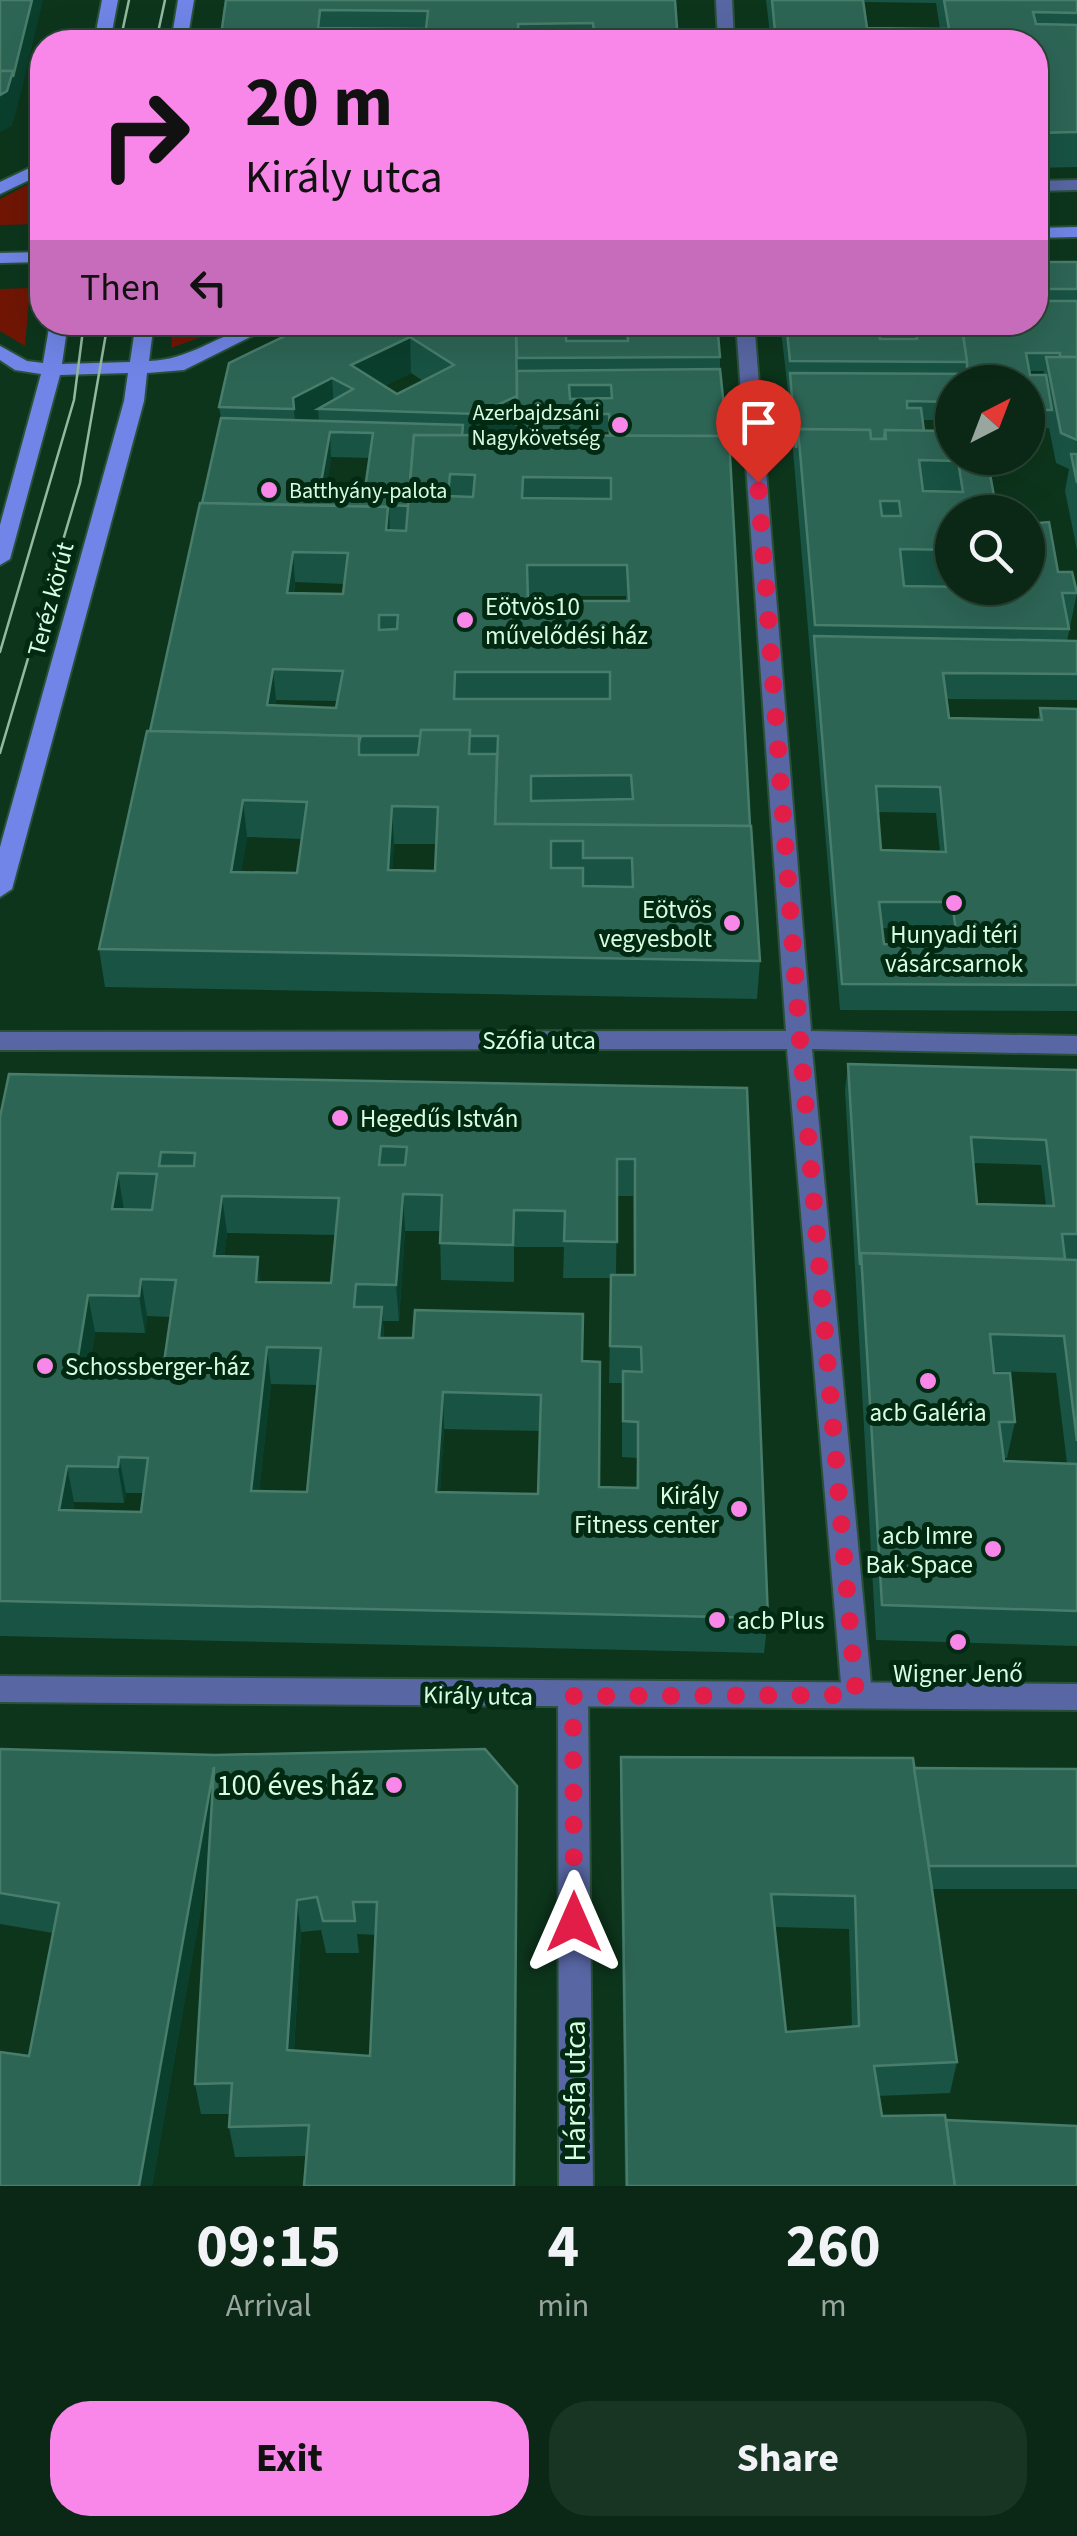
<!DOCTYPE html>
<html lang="en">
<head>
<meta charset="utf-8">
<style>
  body { margin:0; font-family:"Source Sans 3",sans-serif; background:#183422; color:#f1f3f6; height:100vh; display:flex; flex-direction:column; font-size:38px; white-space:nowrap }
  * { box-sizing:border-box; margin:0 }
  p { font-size:32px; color:#99a6a0 }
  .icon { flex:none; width:55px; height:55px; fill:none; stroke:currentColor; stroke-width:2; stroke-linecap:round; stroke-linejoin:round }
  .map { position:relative; height:2186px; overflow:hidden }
  .panel { display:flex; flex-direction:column; background:#0a2815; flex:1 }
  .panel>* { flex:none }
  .top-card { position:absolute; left:30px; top:30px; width:1018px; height:305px; border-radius:40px; box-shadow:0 10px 40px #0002,0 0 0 2px #2a4434; background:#f987e9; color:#111; overflow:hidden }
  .needle { width:65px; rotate:42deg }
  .controls { position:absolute; left:935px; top:365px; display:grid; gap:20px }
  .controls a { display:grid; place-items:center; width:110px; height:110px; border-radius:50%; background:#0a2815; box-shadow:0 10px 40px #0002,0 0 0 2px #2a4434; font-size:50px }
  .pin { position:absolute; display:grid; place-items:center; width:85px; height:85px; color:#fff; margin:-102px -42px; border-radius:50% 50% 50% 0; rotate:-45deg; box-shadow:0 0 10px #0007 }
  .pin .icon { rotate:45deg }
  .me { position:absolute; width:110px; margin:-55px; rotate:0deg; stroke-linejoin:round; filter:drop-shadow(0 0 8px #0008) }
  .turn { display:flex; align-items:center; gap:35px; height:210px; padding:0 50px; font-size:45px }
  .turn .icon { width:130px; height:130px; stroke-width:2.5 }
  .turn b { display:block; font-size:70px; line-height:85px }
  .then { display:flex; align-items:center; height:95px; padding:0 50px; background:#0003; gap:20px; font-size:38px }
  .eta { display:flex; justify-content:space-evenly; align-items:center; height:170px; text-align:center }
  .eta b { font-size:60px; font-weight:700; line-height:70px }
  .action { display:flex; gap:20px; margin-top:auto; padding:20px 50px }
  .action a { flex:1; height:115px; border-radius:40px; background:#f987e9; color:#111; font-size:40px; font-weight:700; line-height:115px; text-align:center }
  .action a+a { background:#183422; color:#f1f3f6 }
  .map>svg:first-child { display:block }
  .green { fill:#711605 }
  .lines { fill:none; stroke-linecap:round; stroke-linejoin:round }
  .service-casing { stroke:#295138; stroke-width:4 }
  .minor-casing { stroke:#295138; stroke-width:4 }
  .tertiary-casing { stroke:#295138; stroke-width:4 }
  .secondary-casing { stroke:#295138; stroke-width:4 }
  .service { fill:#5866a3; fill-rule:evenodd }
  .minor { fill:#5866a3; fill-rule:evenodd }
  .tertiary { fill:#5866a3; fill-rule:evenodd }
  .secondary { fill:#7085e7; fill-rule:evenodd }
  .tram { stroke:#94b99f; stroke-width:2.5 }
  .wall { fill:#185344; fill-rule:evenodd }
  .shaded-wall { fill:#0b3f2d }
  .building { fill:#2d6555; stroke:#487d6b; stroke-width:2.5; fill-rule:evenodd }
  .route { stroke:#e11d48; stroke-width:18; stroke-dasharray:0 32.4 }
  .poi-dot { fill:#f987e9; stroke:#022a12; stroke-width:4 }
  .labels { text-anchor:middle; stroke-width:10; stroke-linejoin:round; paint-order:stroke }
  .far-poi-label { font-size:22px; fill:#d8fce1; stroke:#022a12; text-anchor:end }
  .street-label { font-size:25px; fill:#d8fce1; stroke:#022a12 }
  .poi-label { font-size:25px; fill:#d8fce1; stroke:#022a12; text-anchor:start }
  .near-poi-label { font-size:30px; fill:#d8fce1; stroke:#022a12; text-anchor:end }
  .near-street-label { font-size:30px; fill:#d8fce1; stroke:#022a12 }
</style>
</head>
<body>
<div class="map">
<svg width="1077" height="2186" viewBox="0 0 1077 2186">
  <rect width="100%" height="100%" fill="#0d351c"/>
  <g class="green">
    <path d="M42 177 41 224 0 225V199Z"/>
    <path d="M30 288 25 346 0 331V289Z"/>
    <path d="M173 323V322L240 323 171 348Z"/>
  </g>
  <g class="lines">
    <defs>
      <path id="service" d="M1077 180V190L1035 191V181Z"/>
      <g id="minor">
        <path d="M716 0H732L734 42H718Z"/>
        <path d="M736 322H754L811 1031 1077 1036V1054L812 1049 872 1695 868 1704 857 1708 846 1704 842 1695 787 1049 0 1050V1032L786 1031Z"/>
        <path d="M573 1683 584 1687 588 1696 593 2186H559L558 1696 562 1687Z"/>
      </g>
      <path id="tertiary" d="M0 1676 1077 1684V1710L0 1702Z"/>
      <g id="secondary">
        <path d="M102 0H118L110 42H94Z"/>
        <path d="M178 0H194L187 42H171Z"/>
        <path d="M42 162V174L0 194V182Z"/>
        <path d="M1077 227V237L1035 238V228Z"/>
        <path d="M42 252V262L0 263V253Z"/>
        <path d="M50 322H68L62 364 130 362 136 322H154L149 361C198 360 231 322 280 322L184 370 147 373 144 401 12 889 0 897V847L124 401 128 373 60 375 10 559 0 565V525L41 374 15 370 0 360V346L27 361 43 363Z"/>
      </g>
    </defs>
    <use href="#service" class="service-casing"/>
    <use href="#minor" class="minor-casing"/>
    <use href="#tertiary" class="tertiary-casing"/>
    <use href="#secondary" class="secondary-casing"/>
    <use href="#service" class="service"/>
    <use href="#minor" class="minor"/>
    <use href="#tertiary" class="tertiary"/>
    <use href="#secondary" class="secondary"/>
    <g class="tram">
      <path d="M120 42 129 0"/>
      <path d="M156 42 165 0"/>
      <path d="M0 652 74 400 84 322"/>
      <path d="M0 753 80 483 108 322"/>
    </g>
  </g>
  <g class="wall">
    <path d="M226 0H675L678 42H220Z"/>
    <path d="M766 0H1077V167L1035 168V42H771ZM864 2 936 3 940 29 867 28Z"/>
    <path d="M1035 262H1077V550L1065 491 1069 469 1056 463 1049 428H1028V382H952V420H923L924 431 987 458 952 512V588H1028L1058 572 1077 593 1067 641H1077V700L947 699 949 718 1038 719 1040 708 1077 709V1011L840 1010 788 391 780 322H1035ZM1030 371H1044L1043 375H1030ZM878 812 936 813 940 852 881 850ZM882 928H948L950 945 884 944Z"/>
    <path d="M314 322H717L720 357V369L760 961 757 999 105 987 99 949 202 503 221 418 219 407ZM411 373 423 381 397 394 384 386ZM564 432H609V436H564ZM331 457 369 458 365 489H326ZM295 582 344 584 343 594 294 593ZM528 596H626V601H528ZM276 700 337 701 336 708 275 706ZM247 837 302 839 297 873 241 872ZM394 844H437L435 871 392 870Z"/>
    <path d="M848 1064 1077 1070V1646L876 1640 845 1090ZM973 1163 1041 1165 1046 1206 977 1204ZM994 1371 1056 1373 1067 1463 1004 1461 1003 1458H1007L1015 1422Z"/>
    <path d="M747 1088 768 1618 764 1653 0 1636V1117ZM617 1196H633L634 1275H616ZM405 1231H440L441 1280 514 1282V1247H564L563 1278H611L609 1383H622V1457L637 1458 636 1488 599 1487 582 1361 384 1338 383 1321H399ZM227 1233 336 1235 331 1283 261 1282 224 1256ZM147 1316 170 1317 162 1376H135L90 1363 95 1332 145 1333ZM271 1384 317 1385 307 1492 259 1491ZM444 1429 540 1431 538 1494 440 1492ZM126 1493H144L141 1512 73 1511 74 1502 124 1503Z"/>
    <path d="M0 1749 215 1755 485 1749 515 2186 306 2156 235 2157 229 2127 230 2114H201L195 2084 208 1868 152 2186H0L29 2056 53 1933 0 1924ZM321 1930 326 1953H359L357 1934 376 1935 370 2056 294 2050 301 1932Z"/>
    <path d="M621 1757 914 1768 1077 1769V1889H932L957 2062 950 2093 878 2096 882 2116 946 2120 1077 2186H625L620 1791ZM775 1927 849 1929 852 2027 786 2032Z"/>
  </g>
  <g class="shaded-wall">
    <path d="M32 0H43L18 105 12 126 0 132V95Z"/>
    <path d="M472 322V351L458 323Z"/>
    <path d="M410 337 411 373 353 401 351 365Z"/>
    <path d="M332 378 334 409H318L319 422 296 434 293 398Z"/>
    <path d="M517 396 518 433 478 450V414Z"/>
    <path d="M330 432 331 457 322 514 320 488Z"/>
    <path d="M389 505 390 531 386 530Z"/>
    <path d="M293 552 295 582 289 624 287 593Z"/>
    <path d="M273 669 276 700 270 737 267 705Z"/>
    <path d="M243 800 247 837 235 909 231 872Z"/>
    <path d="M392 806 394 844 390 908 388 870Z"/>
    <path d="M118 1173 124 1210 112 1209Z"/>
    <path d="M403 1194 405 1231 399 1321 396 1285Z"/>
    <path d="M222 1196 227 1233 219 1293 214 1256Z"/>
    <path d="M258 1257 262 1294 256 1282Z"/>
    <path d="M141 1279 147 1316 145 1333 139 1296Z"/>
    <path d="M88 1295 95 1332 84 1399 77 1363Z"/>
    <path d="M382 1307 384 1343 379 1338Z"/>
    <path d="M267 1347 271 1384 255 1527 251 1491Z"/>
    <path d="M443 1392 444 1429 438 1527 436 1492Z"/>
    <path d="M119 1457 126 1493 124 1503 118 1467Z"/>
    <path d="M67 1466 74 1502 67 1546 59 1510Z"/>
    <path d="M214 1767 220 1801 152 2186H139Z"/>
    <path d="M297 1900 301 1932 292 2081 287 2050Z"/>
  </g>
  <g class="building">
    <path d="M0 0H32L13 77V71H0Z"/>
    <path d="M226 0H675L678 42H595L593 23 518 24 519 42H220ZM320 10 428 11 426 29 318 28Z"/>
    <path d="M772 0H863L867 28 949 29 944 0H1077V13L1033 12 1036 24 1077 25V132L1035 133V42H993L992 40H982L983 42H776Z"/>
    <path d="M0 71H13L7 91 0 95Z"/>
    <rect x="1035" y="262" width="42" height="27"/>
    <path d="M1035 301H1077V357H1060V353H1026L1030 375H1046L1052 410H1028V382H952V402L907 401V408H921L924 431 885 430 884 439H871L870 430 798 429 796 448 790 373 987 374V369L967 368V362L963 334H987L985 323 961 322H1035Z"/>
    <path d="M314 322H458L474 335H516L517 396 478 414 318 409 353 389 332 378 293 398 294 409 219 407 229 363ZM410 337 454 365 397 394 351 365Z"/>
    <path d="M516 322H717L720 357 517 358ZM566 328H627L628 341H566Z"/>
    <path d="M786 322H878L880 339H917L915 322H961L967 362 790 361Z"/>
    <path d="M1046 357H1077V440L1061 433Z"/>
    <path d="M720 369 727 436H610L609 414H564V436H517V371ZM569 385H611L612 398 570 399Z"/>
    <path d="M221 418 463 425 462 436 414 435 408 506 389 505 387 512 388 507 202 503ZM330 432 373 433 365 489 320 488Z"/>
    <path d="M798 429 870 430 871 439H886L885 430 952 431V458H987L997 512H952V550L900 549 904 586 1028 588V524L1049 522 1058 572H1072L1077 593H1062L1069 629 815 625ZM919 460 958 461 963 492 923 491ZM880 501H899L901 516H882Z"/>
    <path d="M414 435 729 436 750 826 495 824 498 736H470V730H421L420 736H361L359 742V736L150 731 200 503 388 507 386 530 406 531ZM450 474 475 475 473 497 448 496ZM523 477 611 478V499L522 498ZM293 552 348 553 343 594 287 593ZM527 565H627L629 601H528ZM379 615H398L397 629 379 630ZM273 669 343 671 336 708 267 705ZM455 672H610V699H454ZM631 775 633 799 531 801V776Z"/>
    <path d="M1071 454H1077V483Z"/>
    <path d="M814 636 1077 641V674L943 673 949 718 1042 720 1040 708 1077 709V985L842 984ZM876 786 940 787 946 852 881 850ZM879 902H952L958 945 884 944Z"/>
    <path d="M421 730H470L469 754H497L495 824 751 826 760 961 99 949 147 731 359 736V755H418ZM243 800 307 802 297 873 231 872ZM392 806 438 807 435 871 388 870ZM551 841H583V858H632L633 887 583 886V868H551Z"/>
    <path d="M848 1064 1077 1070V1234H1062L1065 1259 861 1253 860 1265ZM971 1137 1046 1140 1054 1206 977 1204Z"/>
    <path d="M9 1074 747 1088 768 1618 0 1601V1117ZM381 1146 407 1147 405 1165H379ZM161 1152 195 1153 194 1166H159ZM617 1159H635V1275H611L610 1346 641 1347 642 1372 623 1371V1421L638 1422V1488L599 1487 600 1362 582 1361 583 1314 415 1310 413 1338H379L382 1307H354L356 1284 396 1285 403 1194 442 1195 440 1243 513 1245 514 1210 565 1211 564 1241 617 1242ZM118 1173 157 1174 152 1210 112 1209ZM222 1196 339 1198 331 1283 256 1282 258 1257 214 1256ZM141 1279 176 1280 162 1376H132L133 1364 77 1363 88 1295 139 1296ZM267 1347 321 1348 307 1492 251 1491ZM443 1392 541 1395 538 1494 436 1492ZM119 1457 148 1458 141 1512 59 1510 67 1466 118 1467Z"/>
    <path d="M861 1253 1077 1260V1441L1064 1336 990 1334 994 1373H1010L1015 1422H999L1004 1461 1077 1464V1611L882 1605Z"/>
    <path d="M0 1749 215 1755 485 1749 517 1786 514 2186H304L309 2125 229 2127 232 2083 195 2084 214 1767 139 2186H0V2052L29 2056 59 1903 0 1893ZM317 1897 323 1921H355L353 1902H377L370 2056 287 2050 297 1900Z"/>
    <path d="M621 1757 913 1758 957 2062 874 2066 882 2116 945 2115 955 2186H627ZM771 1894 855 1896 859 2026 786 2032Z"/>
    <path d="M914 1768 1077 1769V1866H929Z"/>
    <path d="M946 2120 1077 2126V2186H955Z"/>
  </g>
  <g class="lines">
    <path class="route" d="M574 1922 573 1696 856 1695 800 1040 758 482"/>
  </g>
  <g class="poi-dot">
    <circle cx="620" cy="425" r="10"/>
    <circle cx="269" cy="490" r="10"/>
    <circle cx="465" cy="620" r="10"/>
    <circle cx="954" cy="903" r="10"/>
    <circle cx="732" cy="923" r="10"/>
    <circle cx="340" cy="1118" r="10"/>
    <circle cx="45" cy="1366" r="10"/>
    <circle cx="928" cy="1381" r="10"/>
    <circle cx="739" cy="1509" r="10"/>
    <circle cx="993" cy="1549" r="10"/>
    <circle cx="717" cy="1620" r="10"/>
    <circle cx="958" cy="1642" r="10"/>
    <circle cx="394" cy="1785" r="10"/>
  </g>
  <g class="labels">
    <g class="far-poi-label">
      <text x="600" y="420">Azerbajdzsáni<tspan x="600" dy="25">Nagykövetség</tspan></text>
      <text x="289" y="498" text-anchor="start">Batthyány-palota</text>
    </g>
    <g class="street-label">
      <text transform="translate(50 599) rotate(-75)" y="9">Teréz körút</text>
      <text x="539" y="1049">Szófia utca</text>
      <text transform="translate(478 1695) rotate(1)" y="9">Király utca</text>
    </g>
    <g class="poi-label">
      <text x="485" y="615">Eötvös10<tspan x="485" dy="29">művelődési ház</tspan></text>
      <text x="712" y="918" text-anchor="end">Eötvös<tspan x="712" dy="29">vegyesbolt</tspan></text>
      <text x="954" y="943" text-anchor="middle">Hunyadi téri<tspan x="954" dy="29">vásárcsarnok</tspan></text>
      <text x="360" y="1127">Hegedűs István</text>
      <text x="65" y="1375">Schossberger-ház</text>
      <text x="928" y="1421" text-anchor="middle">acb Galéria</text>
      <text x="719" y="1504" text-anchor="end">Király<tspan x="719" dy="29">Fitness center</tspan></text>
      <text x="973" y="1544" text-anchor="end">acb Imre<tspan x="973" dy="29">Bak Space</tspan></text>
      <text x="737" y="1629">acb Plus</text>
      <text x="958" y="1682" text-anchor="middle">Wigner Jenő</text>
    </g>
    <g class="near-poi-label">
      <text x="374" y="1795">100 éves ház</text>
    </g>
    <g class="near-street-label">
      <text transform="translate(575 2091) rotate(-90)" y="10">Hársfa utca</text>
    </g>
  </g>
</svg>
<div class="controls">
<a><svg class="needle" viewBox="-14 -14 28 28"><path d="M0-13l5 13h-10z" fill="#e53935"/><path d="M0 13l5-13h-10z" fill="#99a6a0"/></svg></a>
<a><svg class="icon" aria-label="search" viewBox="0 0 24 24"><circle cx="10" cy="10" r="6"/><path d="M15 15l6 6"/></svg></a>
</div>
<div class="pin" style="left:758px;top:482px;background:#d93025"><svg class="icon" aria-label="arrive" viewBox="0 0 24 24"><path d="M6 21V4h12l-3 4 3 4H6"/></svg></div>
<svg class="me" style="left:574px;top:1922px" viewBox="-20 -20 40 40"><path d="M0-17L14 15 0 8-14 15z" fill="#e11d48" stroke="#fff" stroke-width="4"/></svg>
<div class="top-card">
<div class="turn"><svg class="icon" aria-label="right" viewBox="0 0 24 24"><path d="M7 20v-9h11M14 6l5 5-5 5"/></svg><div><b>20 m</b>Király utca</div></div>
<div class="then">Then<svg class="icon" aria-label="left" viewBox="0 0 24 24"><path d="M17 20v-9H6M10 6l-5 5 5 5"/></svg></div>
</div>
</div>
<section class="panel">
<div class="eta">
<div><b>09:15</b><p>Arrival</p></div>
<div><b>4</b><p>min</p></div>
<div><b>260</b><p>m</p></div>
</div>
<div class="action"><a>Exit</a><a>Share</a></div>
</section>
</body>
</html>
